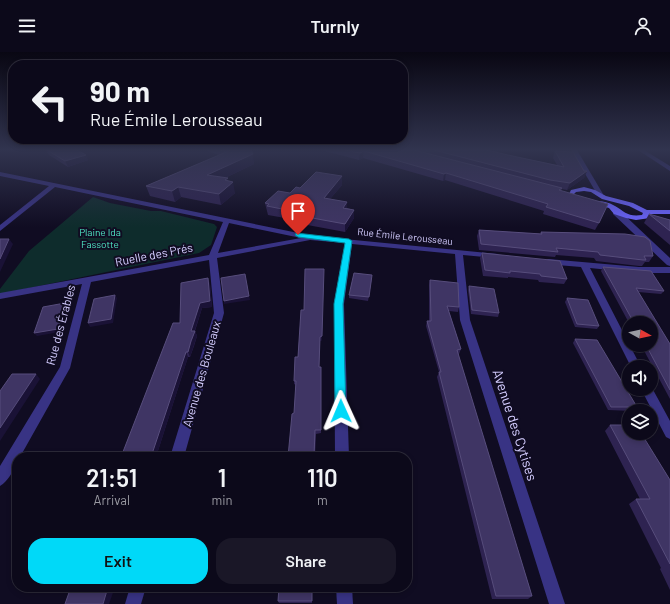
<!DOCTYPE html>
<html lang="en">
<head>
<meta charset="utf-8">
<style>
  body { margin:0; font-family:Barlow,sans-serif; background:#1a1727; color:#f1f3f6; height:100vh; display:flex; flex-direction:column; font-size:15px; white-space:nowrap }
  * { box-sizing:border-box; margin:0 }
  p { font-size:13px; color:#9a9aa2 }
  .icon { flex:none; width:22px; height:22px; fill:none; stroke:currentColor; stroke-width:2; stroke-linecap:round; stroke-linejoin:round }
  .map { position:relative; flex:1; overflow:hidden }
  .details { position:absolute; left:12px; top:400px; width:400px; height:140px; display:flex; flex-direction:column; background:#0c091a; border-radius:16px; box-shadow:0 2px 6px #0003,0 0 0 1px #2c2a39 }
  .details>* { flex:none }
  .guide { position:absolute; left:8px; top:8px; width:400px; height:84px; border-radius:16px; box-shadow:0 2px 6px #0003,0 0 0 1px #2c2a39; background:#0c091a; color:#f1f3f6; overflow:hidden }
  .needle { width:26px; rotate:98deg }
  .fabs { position:absolute; left:622px; top:264px; display:grid; gap:8px }
  .fabs a { display:grid; place-items:center; width:36px; height:36px; border-radius:50%; background:#0c091a; box-shadow:0 2px 6px #0003,0 0 0 1px #2c2a39; font-size:20px }
  .pin { position:absolute; display:grid; place-items:center; width:34px; height:34px; color:#fff; margin:-41px -17px; border-radius:50% 50% 50% 0; rotate:-45deg; box-shadow:0 0 4px #0007 }
  .pin .icon { rotate:45deg }
  .me { position:absolute; width:44px; margin:-22px; rotate:359deg; stroke-linejoin:round; filter:drop-shadow(0 0 3px #0008) }
  .turn { display:flex; align-items:center; gap:14px; height:84px; padding:0 16px; font-size:18px }
  .turn .icon { width:52px; height:52px; stroke-width:2.5 }
  .turn b { display:block; font-size:28px; line-height:34px }
  .eta { display:flex; justify-content:space-evenly; align-items:center; height:68px; text-align:center }
  .eta b { font-size:24px; font-weight:600; line-height:28px }
  .primary-button { display:flex; gap:8px; margin-top:auto; padding:8px 16px }
  .primary-button a { flex:1; height:46px; border-radius:16px; background:#00d9f8; color:#111; font-size:16px; font-weight:600; line-height:46px; text-align:center }
  .primary-button a+a { background:#1a1727; color:#f1f3f6 }
  header { display:flex; justify-content:space-between; align-items:center; height:52px; padding:0 16px; background:#0c091a; font-size:18px; font-weight:600 }
  .map>svg:first-child { display:block }
  .green { fill:#0e2c2c }
  .lines { fill:none; stroke-linecap:round; stroke-linejoin:round }
  .minor { fill:#383384; fill-rule:evenodd }
  .secondary { fill:#6b64ff; fill-rule:evenodd }
  .wall { fill:#2e2351 }
  .shaded-wall { fill:#1a1236 }
  .building { fill:#3f3564; stroke:#574d7c }
  .route { fill:#00d9f8; stroke:#008da1 }
  .labels { text-anchor:middle; stroke-width:4; stroke-linejoin:round; paint-order:stroke }
  .far-park-label { font-size:10px; fill:#50e7c5; stroke:#100c22 }
  .far-street-label { font-size:10px; fill:#d4cdff; stroke:#100c22 }
  .street-label { font-size:12px; fill:#d4cdff; stroke:#100c22 }
  .near-street-label { font-size:14px; fill:#d4cdff; stroke:#100c22 }
</style>
</head>
<body>
<header><svg class="icon" aria-label="menu" viewBox="0 0 24 24"><path d="M4 6h16M4 12h16M4 18h16"/></svg>Turnly<svg class="icon" aria-label="person" viewBox="0 0 24 24"><circle cx="12" cy="8" r="4"/><path d="M4 21q1-7 8-7t8 7"/></svg></header>
<div class="map">
<svg width="670" height="552" viewBox="0 0 670 552">
  <rect width="100%" height="100%" fill="#100c22"/>
  <path class="green" d="M93 145 110 151 151 159H161L214 172 217 175 211 193 199 201 0 242V237L29 199Z"/>
  <g class="lines">
    <g class="minor">
      <path d="M571 98H577L603 142 602 143 597 142Z"/>
      <path d="M638 98H644L670 114V119Z"/>
      <path d="M0 120 313 184 498 202 499 204 495 206 463 203 470 268 565 552H549L460 268 455 202 352 192 344 252 349 405H335L334 252 345 191 310 188 217 206 224 261 184 405H170L214 261 209 208 91 230 70 316 20 405H17C17 414 8 430 0 434V414L60 315 82 232 0 247V241L209 203 223 170 55 135 0 179V173L49 134 0 124ZM229 171 301 186 218 201Z"/>
      <path d="M613 158H619L670 206V214L667 213 613 162Z"/>
      <path d="M548 207 639 215H670V221H639L590 216 641 315H631L581 215 545 212 544 210Z"/>
      <path d="M651 334 670 369V387L666 385 641 337H651Z"/>
      <path d="M130 535H146L141 552H125Z"/>
      <path d="M336 535H352L353 552H337Z"/>
    </g>
    <path class="secondary" d="M584 135 595 138 606 144 633 151 647 158H670V162H650V166L636 168 626 166 614 162 609 156 592 151 595 149C601 149 609 150 615 154 625 160 628 165 642 163L643 161 629 154 602 147 591 140 584 139 576 140 572 144 569 142 571 138Z"/>
  </g>
  <g class="wall">
    <path d="M46 98H77L88 108 68 115 49 103Z"/>
    <path d="M205 98H251L254 112 225 126 228 129 235 141 221 153 181 145 175 150 150 144 146 134 219 103Z"/>
    <path d="M321 98H487L508 103 557 113 553 106 555 99 584 119H587L584 126 567 138 562 137 561 139 599 171 595 178 543 162 544 159 445 128 443 129 363 106 359 108Z"/>
    <path d="M342 133 330 147 347 150V156L354 158V166L345 180 286 169 285 166 268 163 265 151 290 141 300 136Z"/>
    <path d="M649 162 670 168V193L644 171Z"/>
    <path d="M479 178 540 182 541 180 653 204 649 210H645L642 214H639L596 209 594 206 556 203 555 205 479 198 477 184Z"/>
    <path d="M482 201 567 227 564 232 539 230 538 228 508 225V226L483 224 480 206Z"/>
    <path d="M603 215 664 239 661 242 638 240 670 292V347L641 293H651V271H629L601 219Z"/>
    <path d="M372 226 368 249 349 246V243Z"/>
    <path d="M430 228 459 255 458 260 449 259 461 297 459 302 458 303 532 544 528 547H492L437 325 439 320 426 274 427 269H429V233Z"/>
    <path d="M210 232 212 255 202 256 195 279 197 284 194 294 190 305H188L156 405H121L180 271Z"/>
    <path d="M469 234 499 261 498 265 471 262 468 238Z"/>
    <path d="M567 246 599 274 597 277 575 275 565 250Z"/>
    <path d="M301 258 322 288 320 289 319 315 321 319V381L316 382 315 405H288L294 361 296 333 294 332V329L298 305Z"/>
    <path d="M575 287 637 355 633 359 608 358 573 291Z"/>
    <path d="M610 373 670 428V538L660 517 661 516 629 452 636 447H640L605 379Z"/>
    <path d="M279 535H312V551H279L278 549Z"/>
  </g>
  <g class="shaded-wall">
    <path d="M364 99 363 106 359 108 360 101Z"/>
    <path d="M253 102 254 112 210 133 207 123Z"/>
    <path d="M86 103 88 108 68 115 65 109Z"/>
    <path d="M587 119 584 126 567 138 570 131Z"/>
    <path d="M446 121 445 128 443 129 444 122Z"/>
    <path d="M342 124V133L324 154V146Z"/>
    <path d="M228 126 229 134 233 130 235 141 221 153 219 142 225 128Z"/>
    <path d="M178 135 181 145 175 150 172 139Z"/>
    <path d="M347 150V158L343 156Z"/>
    <path d="M354 158V166L345 180V172Z"/>
    <path d="M9 187 13 192 0 220V207Z"/>
    <path d="M324 217 322 288 320 289 319 319 320 285Z"/>
    <path d="M245 222 250 248 224 252V249Z"/>
    <path d="M208 226 210 232 212 255 202 256 193 284 191 279Z"/>
    <path d="M115 243 117 246 113 271 90 275 88 271Z"/>
    <path d="M65 251 67 254 60 280 37 284 34 281Z"/>
    <path d="M195 279 197 284 190 305 188 300Z"/>
    <path d="M186 300 188 305 156 405H151Z"/>
    <path d="M36 322 40 327 0 389V376Z"/>
    <path d="M108 535H115L109 552H103Z"/>
  </g>
  <g class="building">
    <path d="M47 98H77L86 103 65 109Z"/>
    <path d="M221 98H231L226 100Z"/>
    <path d="M231 98H251L253 102 207 123 228 126 225 128 233 130 219 142 178 135 172 139 146 134Z"/>
    <path d="M345 98H414L562 136 559 138 608 152 599 171 546 155 548 152 446 121 444 122 364 99 360 101Z"/>
    <path d="M434 98H487L508 103 564 115 555 99 573 100 584 119H587L570 131 550 128Z"/>
    <path d="M316 120 342 124 324 146 347 150 343 156 354 158 345 172 285 161 287 158 267 154 269 152 265 151 278 139 290 141 296 135 300 136Z"/>
    <path d="M649 162 670 168V179Z"/>
    <path d="M479 178 542 182 541 180 625 182 645 185 650 189 653 204H644L646 208H643L600 203 598 200 556 196 558 200 481 192Z"/>
    <path d="M0 187H9L0 207Z"/>
    <path d="M482 201 560 209 567 227 541 224 540 222 510 219V221L485 218Z"/>
    <path d="M603 215 651 219 664 239 636 236 670 292V338L646 293H651V271H634Z"/>
    <path d="M305 217H324L322 284 320 285 319 315H321V378H315L314 405H288L292 362 294 361 296 329H294L295 305H298L301 258H304Z"/>
    <path d="M354 221 372 223 369 245 349 243Z"/>
    <path d="M245 222 249 244 224 249 221 226Z"/>
    <path d="M208 226 210 249 200 251 191 279H195L191 289 188 300H186L151 405H121L173 271H180L181 231Z"/>
    <path d="M430 228 458 231 459 255 447 254 461 297 457 298 532 544H496L439 320H441L427 269H431Z"/>
    <path d="M469 234 494 237 499 261 472 258Z"/>
    <path d="M115 243 111 267 88 271 94 247Z"/>
    <path d="M567 246 588 248 599 274 577 272Z"/>
    <path d="M65 251 58 277 34 281 43 255Z"/>
    <path d="M575 287 597 288 637 355H611Z"/>
    <path d="M12 322H36L0 376V339Z"/>
    <path d="M610 373H629V381H641L670 428V512L636 447H650Z"/>
    <path d="M71 535H108L103 552H65Z"/>
    <path d="M279 535H312V549H278Z"/>
  </g>
  <linearGradient id="sky" x2="0" y2="1"><stop stop-color="#090713"/><stop offset="0.56" stop-color="#31344f"/><stop offset="1" stop-color="#31344f" stop-opacity="0"/></linearGradient>
  <rect width="670" height="175" fill="url(#sky)"/>
  <path class="route" d="M296 181 349 187 352 189 343 252 346 359 345 363 341 364 337 363 335 359 334 252 345 191 298 185 295 183Z"/>
  <g class="labels">
    <g class="far-park-label">
      <text x="100" y="184">Plaine Ida<tspan x="100" dy="12">Fassotte</tspan></text>
    </g>
    <g class="far-street-label">
      <text transform="translate(405 184) rotate(6)" y="4">Rue Émile Lerousseau</text>
    </g>
    <g class="street-label">
      <text transform="translate(154 203) rotate(-11)" y="4">Ruelle des Prés</text>
      <text transform="translate(61 273) rotate(-75)" y="4">Rue des Érables</text>
      <text transform="translate(202 322) rotate(-74)" y="4">Avenue des Bouleaux</text>
    </g>
    <g class="near-street-label">
      <text transform="translate(515 373) rotate(72)" y="5">Avenue des Cytises</text>
    </g>
  </g>
</svg>
<div class="fabs">
<a><svg class="needle" viewBox="-14 -14 28 28"><path d="M0-13l5 13h-10z" fill="#e53935"/><path d="M0 13l5-13h-10z" fill="#9a9aa2"/></svg></a>
<a><svg class="icon" aria-label="sound" viewBox="0 0 24 24"><path d="M4 9h4l5-4v14l-5-4H4zM17 9q2 3 0 6"/></svg></a>
<a><svg class="icon" aria-label="layers" viewBox="0 0 24 24"><path d="M12 4l9 5-9 5-9-5zM3 14l9 5 9-5"/></svg></a>
</div>
<div class="pin" style="left:298px;top:183px;background:#d93025"><svg class="icon" aria-label="arrive" viewBox="0 0 24 24"><path d="M6 21V4h12l-3 4 3 4H6"/></svg></div>
<svg class="me" style="left:341px;top:359px" viewBox="-20 -20 40 40"><path d="M0-17L14 15 0 8-14 15z" fill="#00d9f8" stroke="#fff" stroke-width="4"/></svg>
<div class="guide">
<div class="turn"><svg class="icon" aria-label="left" viewBox="0 0 24 24"><path d="M17 20v-9H6M10 6l-5 5 5 5"/></svg><div><b>90 m</b>Rue Émile Lerousseau</div></div>
</div>
<section class="details">
<div class="eta">
<div><b>21:51</b><p>Arrival</p></div>
<div><b>1</b><p>min</p></div>
<div><b>110</b><p>m</p></div>
</div>
<div class="primary-button"><a>Exit</a><a>Share</a></div>
</section>
</div>
</body>
</html>
